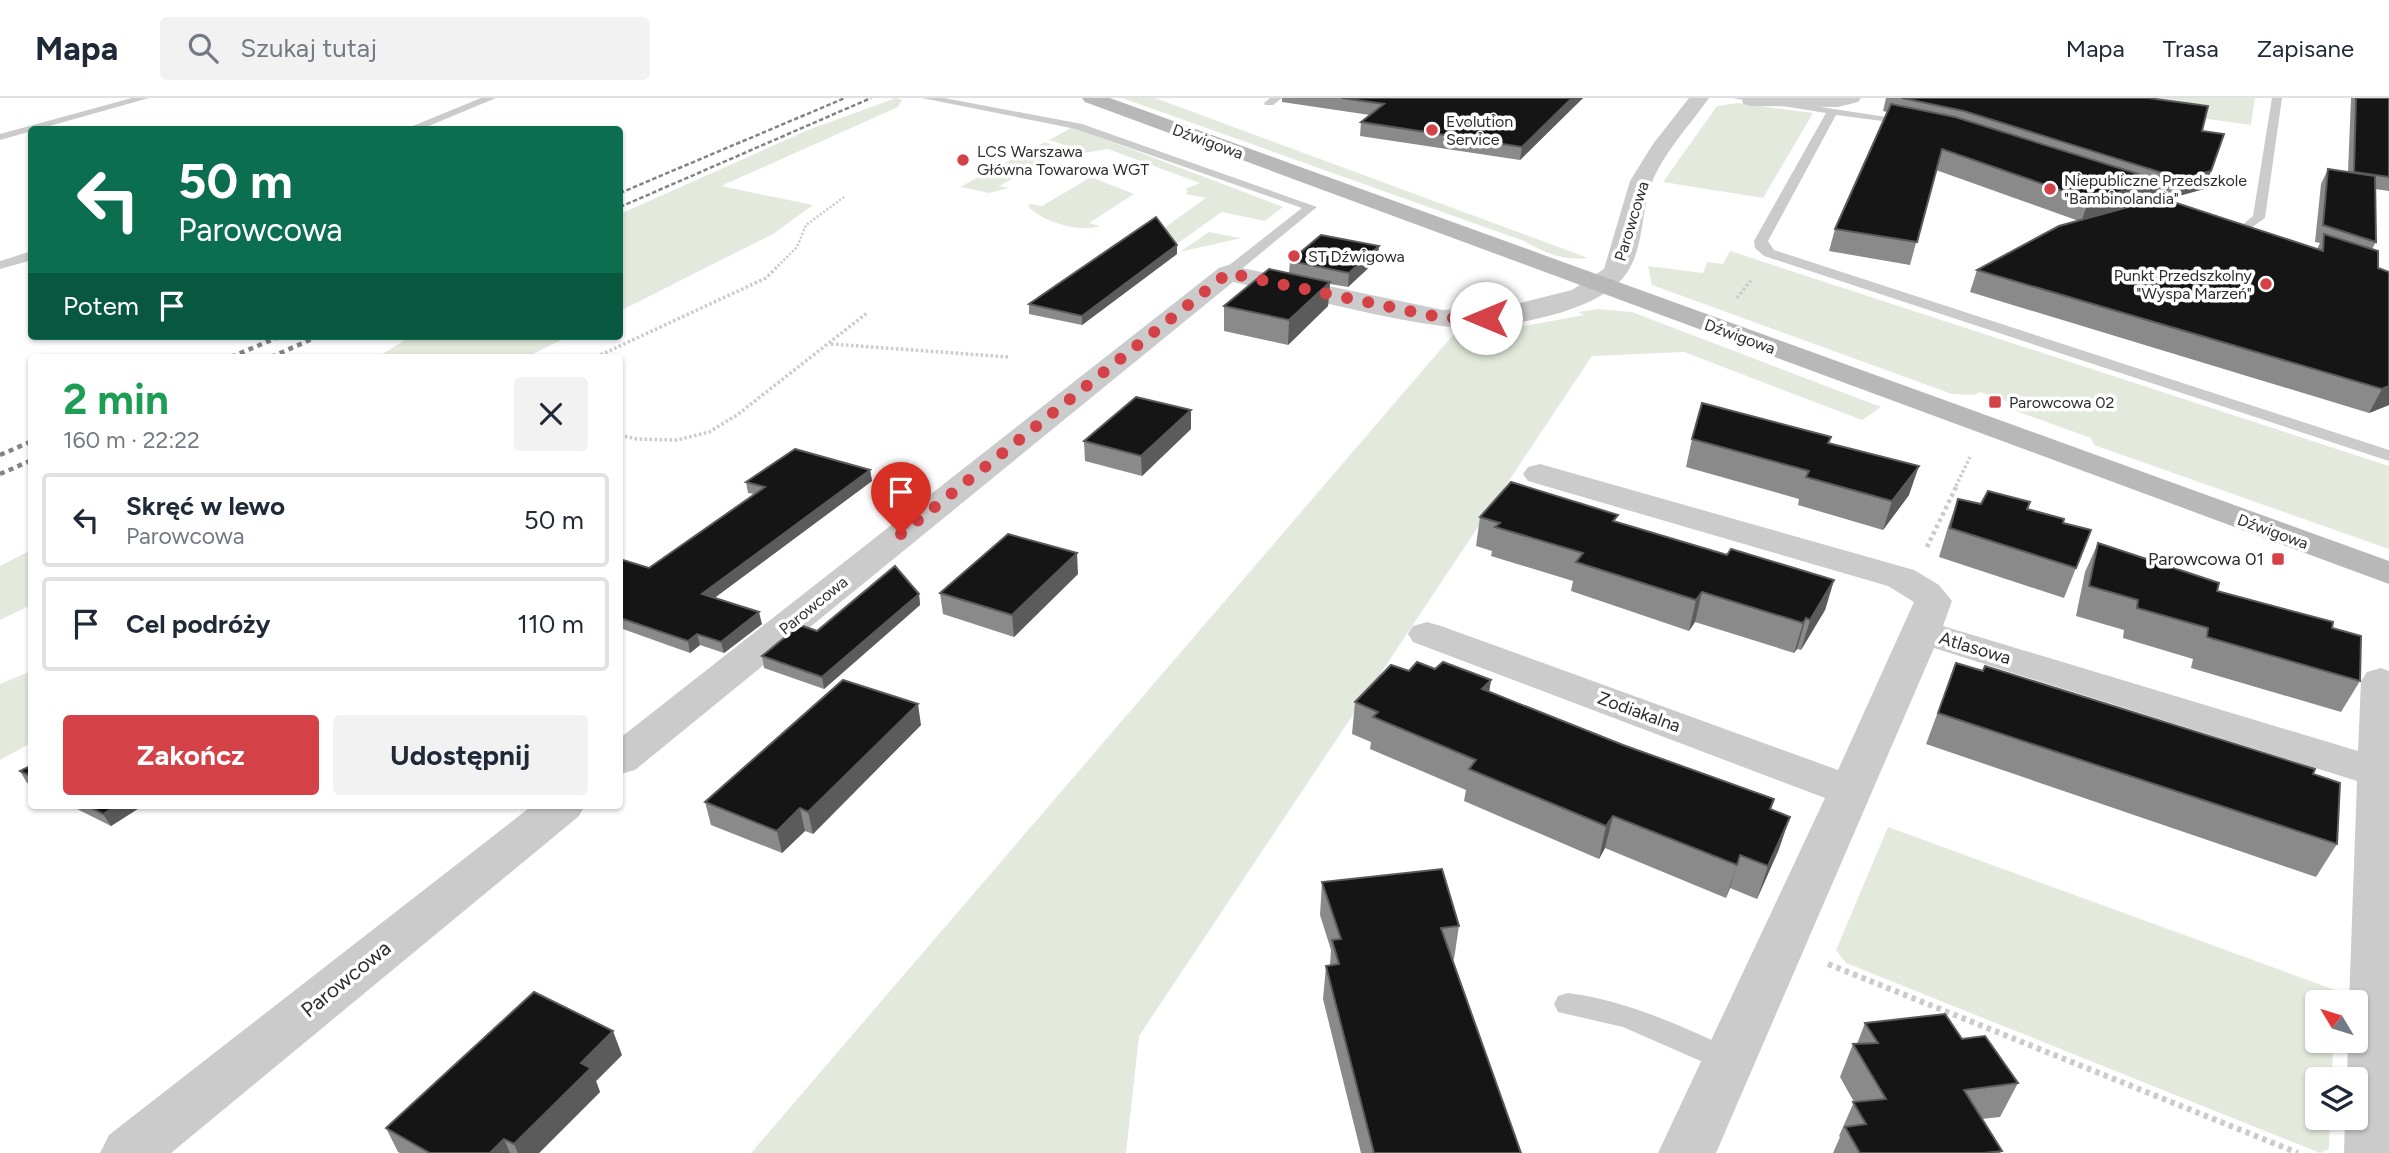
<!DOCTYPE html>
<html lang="pl">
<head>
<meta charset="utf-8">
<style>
  body { margin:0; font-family:Figtree,sans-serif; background:#f2f2f3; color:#1f2937; height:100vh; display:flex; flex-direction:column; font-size:26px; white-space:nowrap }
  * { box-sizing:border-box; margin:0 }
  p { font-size:23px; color:#747a83 }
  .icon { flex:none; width:38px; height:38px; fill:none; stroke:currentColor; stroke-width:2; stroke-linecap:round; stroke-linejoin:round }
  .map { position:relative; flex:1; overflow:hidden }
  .side { position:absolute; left:28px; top:256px; width:595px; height:455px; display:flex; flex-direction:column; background:#fff; border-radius:7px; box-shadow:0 2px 5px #0004 }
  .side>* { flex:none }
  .banner { position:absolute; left:28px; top:28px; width:595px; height:214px; border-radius:7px; box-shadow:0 2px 5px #0004; background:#0b6e4f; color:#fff; overflow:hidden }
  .needle { width:46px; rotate:308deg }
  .controls { position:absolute; left:2305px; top:892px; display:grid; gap:14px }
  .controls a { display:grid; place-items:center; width:63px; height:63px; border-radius:7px; background:#fff; box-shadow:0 2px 5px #0004; font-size:35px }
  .pin { position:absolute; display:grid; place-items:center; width:60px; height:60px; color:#fff; margin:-72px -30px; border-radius:50% 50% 50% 0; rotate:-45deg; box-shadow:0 0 7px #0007 }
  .pin .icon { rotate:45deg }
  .me { position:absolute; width:77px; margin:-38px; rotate:270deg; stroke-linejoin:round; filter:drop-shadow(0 0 5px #0008) }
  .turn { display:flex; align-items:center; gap:24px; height:147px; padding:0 35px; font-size:32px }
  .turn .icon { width:91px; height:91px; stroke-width:2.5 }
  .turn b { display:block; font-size:49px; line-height:60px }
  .then { display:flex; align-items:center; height:66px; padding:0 35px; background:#0003; gap:14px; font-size:26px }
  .round { display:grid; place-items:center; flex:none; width:74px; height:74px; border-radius:7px; background:#f2f2f3 }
  .overview { display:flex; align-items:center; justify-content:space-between; height:119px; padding:0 35px }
  h1 { font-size:42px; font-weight:700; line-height:52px; color:#1e9e55 }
  .action { display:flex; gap:14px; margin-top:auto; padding:14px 35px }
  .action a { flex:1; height:80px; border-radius:7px; background:#d44147; color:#fff; font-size:28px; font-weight:700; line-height:80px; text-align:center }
  .action a+a { background:#f2f2f3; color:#1f2937 }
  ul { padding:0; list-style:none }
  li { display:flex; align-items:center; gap:21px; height:94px; margin:0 14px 10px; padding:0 21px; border:4px solid #e0e1e3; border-radius:7px }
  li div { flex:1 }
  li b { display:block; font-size:26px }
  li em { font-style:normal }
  header { display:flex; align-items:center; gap:42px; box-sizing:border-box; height:98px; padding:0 35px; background:#fff; border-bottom:2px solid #e0e1e3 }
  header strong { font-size:33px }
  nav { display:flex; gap:38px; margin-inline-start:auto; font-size:24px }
  .search { width:490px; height:63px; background:#f2f2f3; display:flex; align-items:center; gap:18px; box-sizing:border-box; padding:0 24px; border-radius:7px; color:#747a83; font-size:26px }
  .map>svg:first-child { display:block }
  .green { fill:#e3eadd }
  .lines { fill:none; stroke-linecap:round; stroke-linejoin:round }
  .path-far3 { stroke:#cbcbcb; stroke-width:2.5; stroke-dasharray:2 2; stroke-linecap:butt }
  .path-far2 { stroke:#cbcbcb; stroke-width:3.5; stroke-dasharray:2.5 2.5; stroke-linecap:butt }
  .path-far1 { stroke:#cbcbcb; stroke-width:4.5; stroke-dasharray:3.5 3.5; stroke-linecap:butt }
  .path { stroke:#cbcbcb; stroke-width:6; stroke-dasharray:4.5 4.5; stroke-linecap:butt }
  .lane { fill:#cbcbcb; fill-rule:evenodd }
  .street { fill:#cbcbcb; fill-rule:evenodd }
  .secondary { fill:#b8b8b8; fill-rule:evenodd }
  .rail-far1 { stroke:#838383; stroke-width:2.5; stroke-dasharray:4.5 2.5; stroke-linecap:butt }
  .rail { stroke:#838383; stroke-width:4.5; stroke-dasharray:5 4.5; stroke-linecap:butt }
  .wall { fill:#8a8a8a }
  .shaded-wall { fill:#5b5b5b }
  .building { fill:#151515; stroke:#5b5b5b; stroke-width:2 }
  .route { stroke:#d44147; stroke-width:12; stroke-dasharray:0 21.6 }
  .poi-dot { fill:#d44147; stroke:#fff; stroke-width:2.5 }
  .labels { text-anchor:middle; stroke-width:7; stroke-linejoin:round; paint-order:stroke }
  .far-poi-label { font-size:16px; fill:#2e2e2e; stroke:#fff; text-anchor:start }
  .far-street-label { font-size:16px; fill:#2e2e2e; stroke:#fff }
  .poi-label { font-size:18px; fill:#2e2e2e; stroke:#fff; text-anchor:end }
  .street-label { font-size:18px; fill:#2e2e2e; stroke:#fff }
  .near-street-label { font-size:21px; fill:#2e2e2e; stroke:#fff }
</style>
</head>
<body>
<header>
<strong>Mapa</strong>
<div class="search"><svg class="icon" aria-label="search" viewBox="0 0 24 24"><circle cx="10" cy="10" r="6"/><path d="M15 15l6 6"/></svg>Szukaj tutaj</div>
<nav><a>Mapa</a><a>Trasa</a><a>Zapisane</a></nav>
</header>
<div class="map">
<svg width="2389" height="1055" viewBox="0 0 2389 1055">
  <rect width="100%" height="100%" fill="#fff"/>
  <g class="green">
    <path d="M896 0 902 2 898 9 721 88 813 107 773 136 620 213V116L808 32Z"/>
    <path d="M1122 0H1155L1588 160C1564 163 1544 155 1524 143Z"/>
    <path d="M2058 0H2255L2251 27Z"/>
    <path d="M1737 5 1813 15 1763 100 1663 84 1717 8Z"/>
    <path d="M1073 29 1283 109 1265 123 1222 114 1168 152 1164 130 1206 100 1186 96 1188 93 1185 91 1200 85 1108 51 1083 55 1084 53 1049 42Z"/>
    <path d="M1045 44 1065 52 999 88 1009 90 989 95 960 89Z"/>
    <path d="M1091 79 1134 96 1089 125 1100 128C1077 135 1045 124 1028 109L1030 106 1042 108Z"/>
    <path d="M1209 134 1241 140 1180 154Z"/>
    <path d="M1730 153 2389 368V451L2094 347 2091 340 2016 313 2020 308 1980 294 1974 297 1952 296 1652 187 1648 168 1703 175 1707 164 1723 166Z"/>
    <path d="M1598 211 1632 214 1881 309 1862 322 1684 254 1592 258 1139 938 1126 1055H751L1453 237H1474L1584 217 1578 214Z"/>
    <path d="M411 238H569L527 259H378Z"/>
    <path d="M31 452V507L0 522V468Z"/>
    <path d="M31 573V645L0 662V586Z"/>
    <path d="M1888 729 2335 892V905H2317V943H2333L2332 982H2317V1020H2330L2329 1051 2320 1055 1846 865 1836 852Z"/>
  </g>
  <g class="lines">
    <path class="path-far3" d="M778 168 797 149 806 127 844 99"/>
    <g class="path-far2">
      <path d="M1737 200 1751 182"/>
      <path d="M831 246 1009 259"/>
      <path d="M596 259 766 180 779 167"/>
      <path d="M620 337 637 341 677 342 709 334 737 317 867 215"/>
      <path d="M1956 388 1970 359"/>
    </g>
    <path class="path-far1" d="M1927 449 1957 387"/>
    <path class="path" d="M1828 866 2298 1055"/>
    <g class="lane">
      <path d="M132 0H149L0 42V36Z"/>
      <path d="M481 0H496L419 32H403Z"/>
      <path d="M922 0H944L1082 26 1317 109 1233 178H1223V172L1302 110 1076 31Z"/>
      <path d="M1270 0H1282L1273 7H1265L1264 5Z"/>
      <path d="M1732 0H1761L1919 24 1913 27 1836 17 1768 143 1774 152 2389 352V363L1764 158 1755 150 1754 143 1826 15Z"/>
      <path d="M2272 0H2282L2265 120 2248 132 2241 128 2253 118Z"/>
      <path d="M32 153V162L0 171V163Z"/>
      <path d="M1568 895C1629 903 1683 929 1738 954L1743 963 1738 972 1728 975 1623 929 1558 914 1554 906 1558 898Z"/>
    </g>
    <g class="street">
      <path d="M1689 0H1709C1690 27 1665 53 1652 84 1640 114 1645 154 1623 180 1591 218 1489 234 1442 228 1375 219 1300 198 1233 184L635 672 620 676V640L1219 170 1228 167 1443 212 1508 208 1572 192 1604 171 1630 83 1653 46Z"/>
      <path d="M1742 0H1861L1858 4 1838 9 1750 8 1743 6Z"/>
      <path d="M1540 366 1914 472 1939 487 1952 503 1943 528 2358 653 2361 583 2367 574 2381 570 2389 573V1055H2344L2345 1020H2356V982H2347L2348 943H2356V905H2349L2357 683 1934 550 1716 1055H1658L1825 700 1413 544 1408 536 1413 528 1427 524 1441 528 1838 672 1914 504 1888 488 1528 383 1523 376 1528 369Z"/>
      <path d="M533 707H585L579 718 171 1055H100L109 1037Z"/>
    </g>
    <path class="secondary" d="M1082 0H1110L2389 463V486L1085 4Z"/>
    <g class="rail-far1">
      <path d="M620 95 845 0"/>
      <path d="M620 109 871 0"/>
    </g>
    <g class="rail">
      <path d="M231 259 281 238"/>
      <path d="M271 259 319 238"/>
      <path d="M0 357 32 343"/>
      <path d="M0 376 32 362"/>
    </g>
  </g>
  <g class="wall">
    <path d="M1282 0H1583L1520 62 1360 38 1361 24 1370 17 1282 4Z"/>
    <path d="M1886 0H2148L2202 33 2211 73 2204 91 2175 99 2157 93 2154 102 2317 151 2320 145 2315 144 2321 86 2328 71 2348 74 2351 0H2389V93L2375 91 2376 144 2372 151 2378 170 2389 307 2369 315 1970 194 1977 172 2079 123 1936 72 1910 167 1829 153 1835 131 1887 14 1883 13Z"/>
    <path d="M1177 156 1082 227 1029 216V206Z"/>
    <path d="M1378 161 1348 189 1330 186 1328 208 1288 247 1224 233V208L1289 175 1290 163Z"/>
    <path d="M1191 331 1142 378 1085 363 1084 343Z"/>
    <path d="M1692 341 1829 346 1909 397 1883 432 1798 407 1799 401 1686 369Z"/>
    <path d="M870 372 872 383 714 500 762 526 724 555 700 547 690 555 620 530V461L649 470 754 396 748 395 746 384Z"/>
    <path d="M1958 401 1981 406 2027 411 2063 425 2076 470 2064 500 1939 459 1948 429Z"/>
    <path d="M1480 419 1617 424 1727 457 1834 482 1825 512 1801 552 1797 551 1794 555 1695 524 1689 533 1571 493 1573 483 1491 458 1492 453 1476 448Z"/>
    <path d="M2098 445 2217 493 2332 530 2360 583 2341 614 2191 570 2193 561 2123 540 2124 532 2076 518 2085 474Z"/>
    <path d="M1078 476 1014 539 943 516 940 495Z"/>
    <path d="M919 496 920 507 824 591 764 570 762 558 817 533Z"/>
    <path d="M1956 565 2313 676 2337 746 2316 779 1926 646Z"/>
    <path d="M1435 571 1491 582 1489 593 1623 647 1774 701 1771 712 1779 751 1757 801 1730 790 1726 800 1605 750 1599 761 1464 703 1466 692 1370 651 1371 644 1352 636 1355 604 1409 573Z"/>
    <path d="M921 627 813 736 805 733 782 755 711 727 705 704Z"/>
    <path d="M32 667V687L27 685 20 673Z"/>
    <path d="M69 707H144L111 728Z"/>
    <path d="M1322 784 1459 828 1454 861 1453 862 1521 1055H1361L1323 901 1326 868 1330 867 1331 852 1320 817Z"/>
    <path d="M1865 925 1962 941 2018 985 2000 1019 1982 1021 2002 1053 2000 1055H1833L1840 1039 1839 1038 1854 1004 1840 979 1853 946H1857Z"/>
    <path d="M622 957 596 983 600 994 539 1055H400L398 1054 386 1030Z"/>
  </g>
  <g class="shaded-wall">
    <path d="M1572 0H1583L1520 62 1522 49Z"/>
    <path d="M2211 73 2204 91 2175 99 2182 81Z"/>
    <path d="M2161 83 2153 105 2081 124 2089 102Z"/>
    <path d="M1177 147V156L1082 227V218Z"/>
    <path d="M1379 148 1378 161 1348 189 1349 175Z"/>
    <path d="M1330 184 1328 208 1288 247 1289 222Z"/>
    <path d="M2389 288V307L2369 315 2382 291Z"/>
    <path d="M1191 312V331L1142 378 1141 358Z"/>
    <path d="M1919 368 1909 397 1883 432 1892 403Z"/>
    <path d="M870 372 872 383 705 507 702 496Z"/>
    <path d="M1077 455 1078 476 1014 539 1012 517Z"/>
    <path d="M1834 482 1825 512 1801 552 1810 522Z"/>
    <path d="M1702 494 1695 524 1689 533 1696 502Z"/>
    <path d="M919 496 920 507 824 591 822 579Z"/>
    <path d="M759 514 762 526 724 555 721 544Z"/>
    <path d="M1806 520 1797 551 1794 555 1803 525Z"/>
    <path d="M697 536 700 547 690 555 688 543Z"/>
    <path d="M1491 582 1486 613 1482 591Z"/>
    <path d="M918 606 921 627 813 736 808 714Z"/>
    <path d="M118 707H144L111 728 103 716Z"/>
    <path d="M800 710 805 733 782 755 777 733Z"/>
    <path d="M1613 718 1605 750 1599 761 1606 728Z"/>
    <path d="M1790 719 1779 751 1757 801 1768 768Z"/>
    <path d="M1740 757 1730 790 1726 800 1737 767Z"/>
    <path d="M613 933 622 957 596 983 600 994 539 1055H518L514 1046 581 965Z"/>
    <path d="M504 1041 510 1055H490Z"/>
  </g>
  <g class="building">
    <path d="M1342 0H1572L1522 49 1361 24 1384 6Z"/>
    <path d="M1902 0H2148L2208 8 2202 33 2224 36 2211 73 2182 81 1964 13Z"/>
    <path d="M2356 0H2389V79L2354 74Z"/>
    <path d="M1891 6 1955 19 2161 83 2089 102 1942 51 1917 144 1835 131Z"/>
    <path d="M2328 71 2375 78 2376 144 2323 127Z"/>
    <path d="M2161 100 2323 153 2324 136 2378 153V170L2389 174V288L2382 291 1977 172 2059 128Z"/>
    <path d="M1156 119 1177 147 1082 218 1029 206Z"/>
    <path d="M1321 137 1379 148 1349 175 1290 163Z"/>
    <path d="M1269 171 1330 184 1289 222 1224 208Z"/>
    <path d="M1136 299 1191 312 1141 358 1084 343Z"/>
    <path d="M1702 305 1831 339 1828 345 1919 368 1892 403 1806 379 1809 373 1692 341Z"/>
    <path d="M795 351 870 372 702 496 759 514 721 544 697 536 688 543 620 520V461L649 470 765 389 746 384Z"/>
    <path d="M1511 384 1618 417 1613 423 1727 457 1731 451 1834 482 1810 522 1806 520 1803 525 1702 494 1696 502 1576 464 1583 455 1495 429 1500 425 1480 419Z"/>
    <path d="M1988 393 2030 404 2027 411 2064 421 2063 425 2091 432 2076 470 1950 430 1958 401 1981 406Z"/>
    <path d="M1008 436 1077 455 1012 517 940 495Z"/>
    <path d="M2098 445 2219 485 2217 493 2333 524 2332 530 2361 538 2360 583 2207 539 2208 530 2137 510 2138 502 2089 488Z"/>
    <path d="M895 468 919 496 822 579 762 558 800 527 817 533Z"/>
    <path d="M1417 564 1435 571 1443 564 1491 582 1482 591 1623 647 1774 701 1770 711 1790 719 1768 768 1740 757 1737 767 1613 718 1606 728 1469 671 1476 662 1373 619 1378 614 1355 604 1391 567 1409 573Z"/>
    <path d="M1956 565 1983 573 1985 568 2315 671 2313 676 2340 685 2337 746 1938 615Z"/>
    <path d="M843 582 918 606 808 714 800 710 777 733 705 704Z"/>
    <path d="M32 667V679L20 673Z"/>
    <path d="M86 707H118L103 716Z"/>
    <path d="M1442 771 1459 828 1441 830 1521 1055H1374L1326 868 1339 866 1332 842 1341 841 1322 784Z"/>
    <path d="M534 894 613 933 581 965 591 970 514 1046 504 1041 490 1055H430L386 1030Z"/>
    <path d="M1945 916 1962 941 1985 938 2018 985 1964 992 2002 1053 1984 1055H1860L1845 1029 1866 1026 1853 1004 1886 1001 1853 946 1878 945 1865 925Z"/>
  </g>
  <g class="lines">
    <path class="route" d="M901 436 1228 175 1443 220H1486"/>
  </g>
  <g class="poi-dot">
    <circle cx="1432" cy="32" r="7"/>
    <circle cx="963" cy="62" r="7"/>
    <circle cx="2050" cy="91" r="7"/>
    <circle cx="1294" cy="158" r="7"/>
    <circle cx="2266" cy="186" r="7"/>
    <rect x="1988" y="297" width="14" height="14" rx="3.5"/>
    <rect x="2271" y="454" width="14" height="14" rx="3.5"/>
  </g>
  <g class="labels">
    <g class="far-poi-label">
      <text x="1446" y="29">Evolution<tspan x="1446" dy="18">Service</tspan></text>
      <text x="977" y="59">LCS Warszawa<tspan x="977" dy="18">Główna Towarowa WGT</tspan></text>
      <text x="2064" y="88">Niepubliczne Przedszkole<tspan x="2064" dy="18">"Bambinolandia"</tspan></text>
      <text x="1308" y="164">ST Dźwigowa</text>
      <text x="2252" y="183" text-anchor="end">Punkt Przedszkolny<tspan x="2252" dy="18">"Wyspa Marzeń"</tspan></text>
      <text x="2009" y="310">Parowcowa 02</text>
    </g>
    <g class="far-street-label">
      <text transform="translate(1208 43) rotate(20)" y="6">Dźwigowa</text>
      <text transform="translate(1631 123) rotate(-73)" y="6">Parowcowa</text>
      <text transform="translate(1740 238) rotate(20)" y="6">Dźwigowa</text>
      <text transform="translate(2273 433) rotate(20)" y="6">Dźwigowa</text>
      <text transform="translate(813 507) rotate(-39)" y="6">Parowcowa</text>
    </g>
    <g class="poi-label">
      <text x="2264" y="467">Parowcowa 01</text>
    </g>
    <g class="street-label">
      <text transform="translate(1975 550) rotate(17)" y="6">Atlasowa</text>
      <text transform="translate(1639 614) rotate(20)" y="6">Zodiakalna</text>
    </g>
    <g class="near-street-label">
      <text transform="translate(346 881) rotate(-39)" y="7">Parowcowa</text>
    </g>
  </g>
</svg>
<div class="controls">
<a><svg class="needle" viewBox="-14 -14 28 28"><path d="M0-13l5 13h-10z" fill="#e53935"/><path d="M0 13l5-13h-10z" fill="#747a83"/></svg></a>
<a><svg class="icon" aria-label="layers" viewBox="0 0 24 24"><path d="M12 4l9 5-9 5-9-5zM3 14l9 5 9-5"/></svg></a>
</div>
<div class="pin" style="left:901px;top:436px;background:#d93025"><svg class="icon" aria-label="arrive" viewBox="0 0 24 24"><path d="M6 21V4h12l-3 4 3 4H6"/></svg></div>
<svg class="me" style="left:1486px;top:220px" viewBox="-20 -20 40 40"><circle r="19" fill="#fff"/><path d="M0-13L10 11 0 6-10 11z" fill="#d44147"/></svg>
<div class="banner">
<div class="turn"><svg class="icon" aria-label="left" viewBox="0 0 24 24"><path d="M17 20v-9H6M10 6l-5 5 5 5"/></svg><div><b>50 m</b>Parowcowa</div></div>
<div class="then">Potem<svg class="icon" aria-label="arrive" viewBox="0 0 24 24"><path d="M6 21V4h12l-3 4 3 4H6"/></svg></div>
</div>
<section class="side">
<div class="overview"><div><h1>2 min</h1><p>160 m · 22:22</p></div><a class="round"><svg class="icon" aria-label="close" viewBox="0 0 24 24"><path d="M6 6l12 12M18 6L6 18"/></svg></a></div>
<ul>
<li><svg class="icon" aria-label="left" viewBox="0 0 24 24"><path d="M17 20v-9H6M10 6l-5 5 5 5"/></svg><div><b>Skręć w lewo</b><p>Parowcowa</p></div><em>50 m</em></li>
<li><svg class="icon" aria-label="arrive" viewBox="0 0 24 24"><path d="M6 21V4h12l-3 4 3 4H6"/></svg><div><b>Cel podróży</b></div><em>110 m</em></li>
</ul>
<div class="action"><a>Zakończ</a><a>Udostępnij</a></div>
</section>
</div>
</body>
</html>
